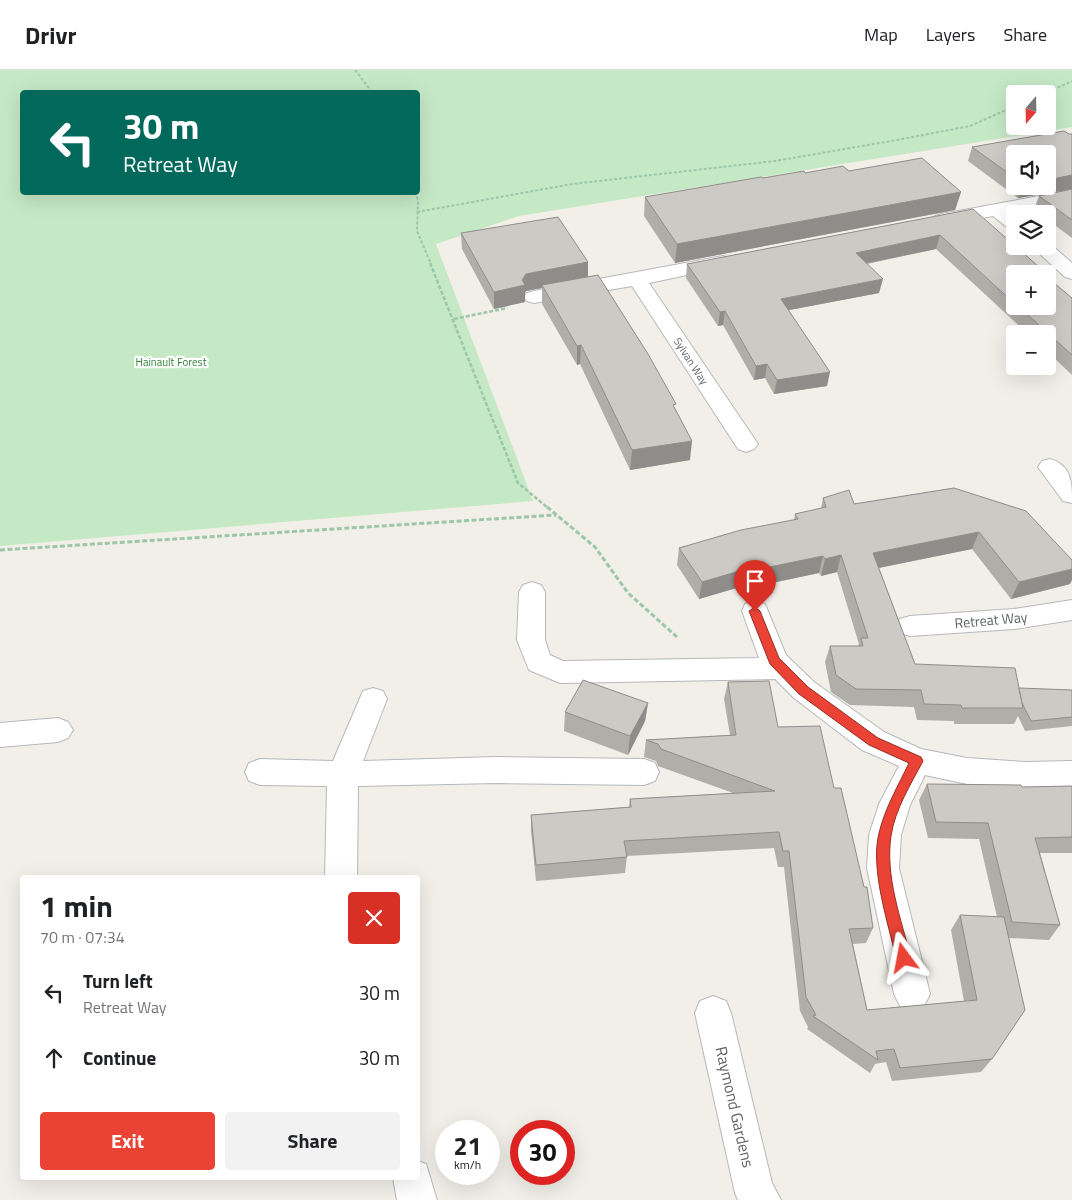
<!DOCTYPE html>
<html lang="en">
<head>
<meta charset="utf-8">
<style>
  body { margin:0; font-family:"Titillium Web",sans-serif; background:#f2f2f2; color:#202124; height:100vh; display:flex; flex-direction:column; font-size:19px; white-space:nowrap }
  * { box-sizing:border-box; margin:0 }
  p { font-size:16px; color:#757577 }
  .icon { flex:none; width:28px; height:28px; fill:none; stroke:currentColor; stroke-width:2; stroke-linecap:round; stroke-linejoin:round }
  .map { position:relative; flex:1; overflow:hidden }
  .side { position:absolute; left:20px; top:805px; width:400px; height:305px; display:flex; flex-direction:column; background:#fff; border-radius:5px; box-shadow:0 5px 20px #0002 }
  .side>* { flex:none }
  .guide { position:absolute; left:20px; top:20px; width:400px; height:105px; border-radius:5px; box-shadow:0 5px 20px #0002; background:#00695c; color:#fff; overflow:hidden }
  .needle { width:32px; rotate:200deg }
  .tools { position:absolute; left:1006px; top:15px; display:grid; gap:10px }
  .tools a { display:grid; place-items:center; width:50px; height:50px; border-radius:5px; background:#fff; box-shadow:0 5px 20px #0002; font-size:25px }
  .speed { position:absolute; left:435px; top:1050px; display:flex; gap:10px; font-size:25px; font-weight:700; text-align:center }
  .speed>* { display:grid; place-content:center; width:65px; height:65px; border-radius:50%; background:#fff; box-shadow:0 5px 20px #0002; line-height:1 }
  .speed small { font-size:12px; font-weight:400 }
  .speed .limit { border:8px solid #d22; background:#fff; color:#111 }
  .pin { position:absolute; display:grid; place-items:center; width:42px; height:42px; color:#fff; margin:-51px -21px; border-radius:50% 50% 50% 0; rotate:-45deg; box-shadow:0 0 5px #0007 }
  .pin .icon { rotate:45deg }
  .me { position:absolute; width:55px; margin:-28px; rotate:347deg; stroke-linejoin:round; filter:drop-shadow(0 0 4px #0008) }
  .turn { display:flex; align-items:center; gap:18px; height:105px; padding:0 20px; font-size:22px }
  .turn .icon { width:65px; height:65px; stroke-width:2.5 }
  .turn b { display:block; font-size:35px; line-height:42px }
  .round { display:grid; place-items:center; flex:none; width:52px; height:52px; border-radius:5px; background:#f2f2f2 }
  .head { display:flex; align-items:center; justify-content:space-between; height:85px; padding:0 20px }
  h1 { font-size:30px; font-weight:700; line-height:38px }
  .cta { display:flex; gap:10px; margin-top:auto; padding:10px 20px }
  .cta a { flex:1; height:58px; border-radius:5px; background:#ea4335; color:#fff; font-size:20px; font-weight:700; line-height:58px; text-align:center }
  .cta a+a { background:#f2f2f2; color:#202124 }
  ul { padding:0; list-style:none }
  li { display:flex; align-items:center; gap:15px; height:65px; padding:0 20px }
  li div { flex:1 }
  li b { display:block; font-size:19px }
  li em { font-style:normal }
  header { display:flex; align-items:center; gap:30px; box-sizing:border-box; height:70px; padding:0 25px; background:#fff; border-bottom:1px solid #e0e0e0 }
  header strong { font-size:24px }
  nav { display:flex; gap:28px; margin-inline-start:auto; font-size:18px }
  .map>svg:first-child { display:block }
  .green { fill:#c5e8c5; fill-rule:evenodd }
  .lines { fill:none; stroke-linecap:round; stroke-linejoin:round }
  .minor-casing { stroke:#b5b8bc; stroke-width:2 }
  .path-far2 { stroke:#9cc7a9; stroke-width:2; stroke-dasharray:3 2; stroke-linecap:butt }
  .path-far1 { stroke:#9cc7a9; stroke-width:2.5; stroke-dasharray:4 2; stroke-linecap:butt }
  .path { stroke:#9cc7a9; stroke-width:3; stroke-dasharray:5 2.5; stroke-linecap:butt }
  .minor { fill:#fff; fill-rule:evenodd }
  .wall { fill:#afaea9; fill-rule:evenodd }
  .shaded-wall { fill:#8f8d8a }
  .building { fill:#cccac5; stroke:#8f8d8a }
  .route { fill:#ea4335; stroke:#982c22 }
  .labels { text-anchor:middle; stroke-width:4.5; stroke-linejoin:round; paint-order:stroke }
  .far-street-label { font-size:11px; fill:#5f6368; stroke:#fff }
  .far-park-label { font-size:11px; fill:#348238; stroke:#fff }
  .street-label { font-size:14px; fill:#5f6368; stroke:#fff }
  .near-street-label { font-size:16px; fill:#5f6368; stroke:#fff }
</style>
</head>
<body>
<header>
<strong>Drivr</strong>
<nav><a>Map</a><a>Layers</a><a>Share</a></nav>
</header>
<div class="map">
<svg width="1072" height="1130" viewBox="0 0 1072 1130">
  <rect width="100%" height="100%" fill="#f1efe8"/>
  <path class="green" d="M0 0H1072V57L519 146 436 174 533 431 0 476ZM22 22H418V122H22ZM1015 24H1048V56H1015Z"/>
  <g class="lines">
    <defs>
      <g id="minor">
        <path d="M1072 120V130L1012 143 1015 145V160L1008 158 993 146 942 156 935 154 933 150 935 146 942 144Z"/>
        <path d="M1048 172 1072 193V209L1065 207 1031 176H1048Z"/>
        <path d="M723 186 730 188 733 192 730 196 649 213 758 374 754 379 746 382 738 379 632 216 534 233 527 231 524 227 527 223 534 221Z"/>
        <path d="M1050 389C1072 395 1072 414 1072 433L1063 431 1038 397 1042 391Z"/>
        <path d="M532 512 541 515 545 522V570L550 585 563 591 759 588 742 541 745 534 755 531 765 534 786 585 814 612 884 662 921 679 967 688 1025 692 1072 691V717L1025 718 967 714 925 705 910 735 901 765 899 798 930 924 924 936 912 941 900 936 894 924 867 798 869 765 879 734 899 696 862 680 794 628 775 609 560 613 529 600 517 570 519 522 523 515Z"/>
        <path d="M1072 530V550L1014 559 910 566 900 563 896 556 900 549 910 546 1014 539Z"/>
        <path d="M373 618 383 621 387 629 363 691 496 687 644 689 655 693 659 702 655 711 644 715 496 713 358 716 357 808H325L327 716 260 715 249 711 245 702 249 693 260 689 333 691 363 621Z"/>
        <path d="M58 648 68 652 73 660 68 668 58 672 0 677V653Z"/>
        <path d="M713 926 726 931 731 943 772 1113 781 1130H738L735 1123 695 943 700 931Z"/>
        <path d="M418 1091 426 1094 437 1130H397L393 1108H418Z"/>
      </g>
    </defs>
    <use href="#minor" class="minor-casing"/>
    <g class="path-far2">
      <path d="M355 0 372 22"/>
      <path d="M1044 24 1072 11"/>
      <path d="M415 122 418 130 417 161 431 194"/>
      <path d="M417 142 572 114 775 91 897 70 970 56 1015 36"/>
    </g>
    <g class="path-far1">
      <path d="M430 193 518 413 548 438"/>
      <path d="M454 249 507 238"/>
    </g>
    <g class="path">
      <path d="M547 437 595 477 628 523 677 567"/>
      <path d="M0 480 556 445"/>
    </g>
    <use href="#minor" class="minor"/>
  </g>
  <g class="wall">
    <path d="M1072 64V168L1048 150V144H1039L1034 140 1039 126 1072 119 1018 128 968 91 972 77ZM1015 84 1048 116H1015Z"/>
    <path d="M849 101 961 122 955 140 675 193 644 146 645 127 763 108 805 103Z"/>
    <path d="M973 139 1015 204V236H1048L1072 228V305L1048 282V264H1028L936 179 867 194 879 223 789 240 827 316 774 324 765 308 754 310 723 255 718 256 686 208 687 194Z"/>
    <path d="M461 163 588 192V207L675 339 690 390 630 400 580 294 577 295 542 234V218L526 221 525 223V232L494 239 462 179Z"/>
    <path d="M954 418 1070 514 1011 529 972 479 879 498 915 594 1019 618 1072 620V656L1025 661 1018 646 1014 654H954V651L917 650 914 637 850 635 831 622 825 592 830 576H858L859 574 837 502 821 506 819 503 752 517 750 514 699 529 677 495 679 478 794 450 795 444 821 439 823 428 854 434Z"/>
    <path d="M728 612 778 657 834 718 864 817 873 858 866 873 853 874 867 940 964 931 951 860 960 845 997 847 979 769 928 768 919 730 927 714 1022 717 1072 716V783H1040L1060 855 1049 870 1009 868 992 989 981 1002 892 1011 886 992 875 994 870 1003 807 959 808 957 800 941 784 797H778L774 778 627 786 625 803 536 811 531 761V745L629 737 630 729 733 723 658 696 656 691 644 687 646 670 730 665 724 629Z"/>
    <path d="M648 633 645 651 628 685 564 661 565 642Z"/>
  </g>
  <g class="shaded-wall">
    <path d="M1072 105V119L1018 128 1022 116H1048V110Z"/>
    <path d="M961 122 955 140 675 193 677 174Z"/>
    <path d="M940 165 936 179 853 196 856 183Z"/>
    <path d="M588 192V209L542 215V218L526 221 525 223V232L494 239V222L522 210 526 204Z"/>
    <path d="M883 209 879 223 779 242 781 229Z"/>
    <path d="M725 241 723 255 718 256 720 242Z"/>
    <path d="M581 275 580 294 577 295V276Z"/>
    <path d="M767 294 765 308 754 310 756 296Z"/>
    <path d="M830 302 827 316 774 324 777 310Z"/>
    <path d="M692 371 690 390 630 400 632 380Z"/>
    <path d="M979 462 972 479 868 500 873 483Z"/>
    <path d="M841 485 837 502 821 506 825 489Z"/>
    <path d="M823 486 819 503 752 517 755 500Z"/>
    <path d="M753 497 750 514 699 529 702 512Z"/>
    <path d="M1072 499V510L1070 514 1011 529 1019 512Z"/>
    <path d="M648 633 645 651 628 685 630 666Z"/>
  </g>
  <g class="building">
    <path d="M1064 61 1069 64H1072V105L1048 110V84H1015V108L972 77Z"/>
    <path d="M922 88 961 122 677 174 645 127 761 107 763 108 804 101 805 103 843 96 849 101Z"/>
    <path d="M1072 119V150L1039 126Z"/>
    <path d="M973 139 1047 204H1015V234L940 165 856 183 883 209 781 229 830 302 777 310 767 294 756 296 725 241 720 242 687 194Z"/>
    <path d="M558 147 588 192 526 204 522 210 525 215 494 222 461 163Z"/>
    <path d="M598 205 648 284 676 334 673 335 692 371 632 380 581 275 577 276 542 215Z"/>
    <path d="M1048 208 1072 228V285L1018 236H1048Z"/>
    <path d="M954 418 1026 441 1072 490V499L1019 512 979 462 873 483 915 594 1015 598 1023 638H962L961 635 924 634 921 620 856 619 836 605 830 576H863L861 568H868L841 485 825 489 823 486 755 500 753 497 702 512 679 478 741 460 798 449 795 444 826 437 823 428 849 420 854 434Z"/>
    <path d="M583 610 648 633 630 666 565 642Z"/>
    <path d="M769 611 778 657 820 656 834 718H841L864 817H867L873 858 849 859 867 940 977 930 960 845 1004 847 1025 940 992 989 900 998 894 979 876 981 878 990 813 946 816 945 806 927 789 781H783L779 762 624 771 627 787 536 795 531 745 631 737 630 729 775 721 661 679 658 674 646 670 736 665 728 612Z"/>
    <path d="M1019 618 1072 620V647L1031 651 1022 633Z"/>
    <path d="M927 714 1021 715 1022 717 1072 716V767L1035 768 1060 855 1012 852 988 753 936 752Z"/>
  </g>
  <path class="route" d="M755 537 760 541 779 588 808 617 878 668 921 687 923 691C911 714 895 739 891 766 885 806 901 849 911 888L909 892 904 894 898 892 896 888C888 852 870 799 879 763 885 738 898 716 909 693L869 675 799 624 770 594 749 541Z"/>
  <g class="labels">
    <g class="far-street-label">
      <text transform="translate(691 291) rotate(57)" y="4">Sylvan Way</text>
    </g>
    <g class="far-park-label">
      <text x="171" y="296">Hainault Forest</text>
    </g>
    <g class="street-label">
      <text transform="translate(991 550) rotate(-5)" y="5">Retreat Way</text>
    </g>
    <g class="near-street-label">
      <text transform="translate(735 1037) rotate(77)" y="6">Raymond Gardens</text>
    </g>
  </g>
</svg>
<div class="tools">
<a><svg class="needle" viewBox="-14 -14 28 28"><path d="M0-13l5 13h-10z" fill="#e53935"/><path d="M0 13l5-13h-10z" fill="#757577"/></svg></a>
<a><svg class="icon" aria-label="sound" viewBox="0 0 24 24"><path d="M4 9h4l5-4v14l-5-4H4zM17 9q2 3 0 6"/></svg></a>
<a><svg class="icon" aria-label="layers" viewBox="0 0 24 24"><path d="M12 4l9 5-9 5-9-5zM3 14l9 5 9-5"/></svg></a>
<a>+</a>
<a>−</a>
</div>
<div class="speed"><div>21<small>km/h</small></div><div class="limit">30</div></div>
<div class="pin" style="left:755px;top:541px;background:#d93025"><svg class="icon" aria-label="arrive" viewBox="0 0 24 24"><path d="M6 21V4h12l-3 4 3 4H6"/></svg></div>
<svg class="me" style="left:904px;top:888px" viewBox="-20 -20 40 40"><path d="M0-17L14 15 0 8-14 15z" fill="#ea4335" stroke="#fff" stroke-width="4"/></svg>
<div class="guide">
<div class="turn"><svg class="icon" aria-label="left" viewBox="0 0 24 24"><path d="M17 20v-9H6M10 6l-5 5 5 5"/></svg><div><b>30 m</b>Retreat Way</div></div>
</div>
<section class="side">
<div class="head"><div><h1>1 min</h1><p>70 m · 07:34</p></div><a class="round" style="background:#d93025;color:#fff"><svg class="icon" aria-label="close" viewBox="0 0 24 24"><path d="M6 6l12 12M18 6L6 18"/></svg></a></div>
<ul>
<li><svg class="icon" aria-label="left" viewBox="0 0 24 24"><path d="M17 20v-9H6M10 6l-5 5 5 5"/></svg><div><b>Turn left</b><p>Retreat Way</p></div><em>30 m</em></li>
<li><svg class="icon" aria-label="ahead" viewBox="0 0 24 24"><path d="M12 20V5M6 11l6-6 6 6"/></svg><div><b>Continue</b></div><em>30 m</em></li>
</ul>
<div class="cta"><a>Exit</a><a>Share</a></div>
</section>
</div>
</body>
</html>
